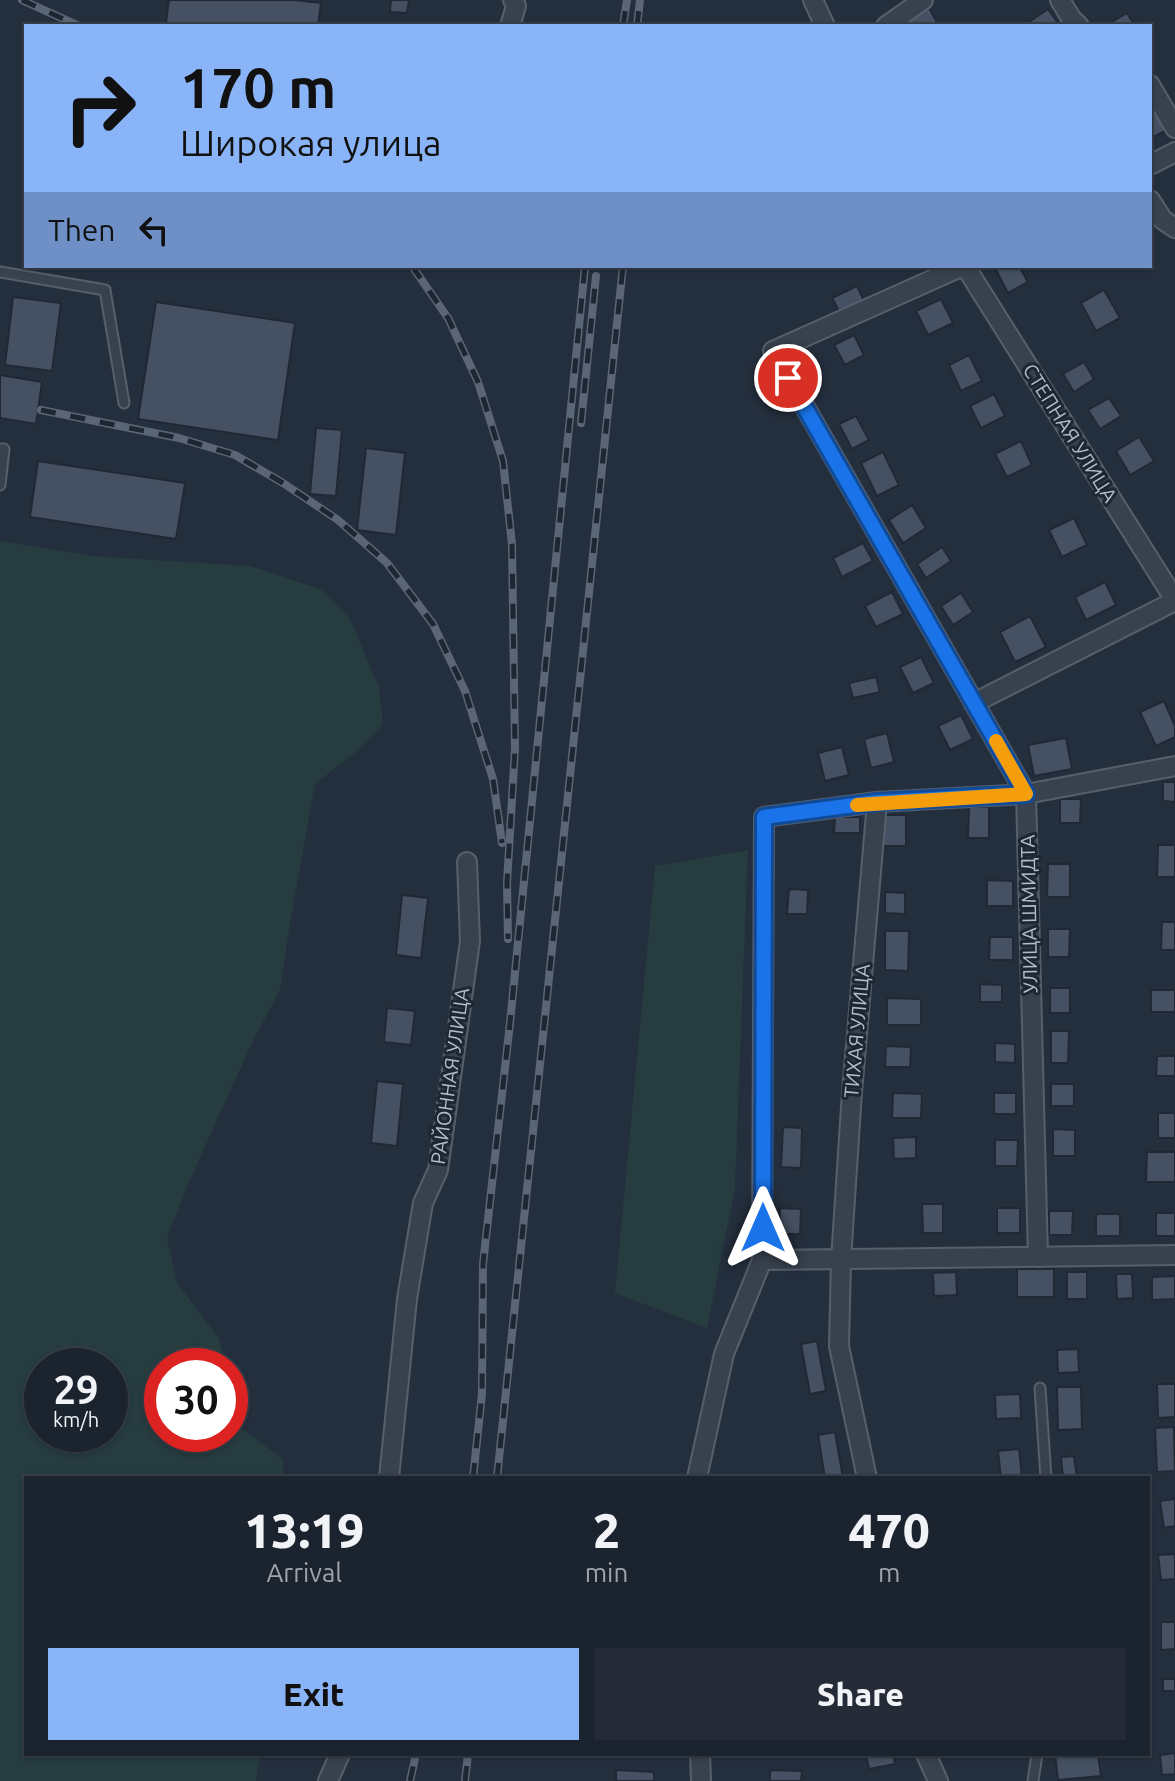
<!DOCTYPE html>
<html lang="en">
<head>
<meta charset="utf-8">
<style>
  body { margin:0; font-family:Ubuntu,sans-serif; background:#242b36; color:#f1f3f6; height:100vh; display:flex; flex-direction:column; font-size:30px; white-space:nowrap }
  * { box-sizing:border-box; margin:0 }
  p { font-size:26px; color:#a0a4aa }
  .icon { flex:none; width:44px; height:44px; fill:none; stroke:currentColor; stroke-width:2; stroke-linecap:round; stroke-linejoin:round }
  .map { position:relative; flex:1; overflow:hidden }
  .sheet { position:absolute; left:24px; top:1476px; width:1126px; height:280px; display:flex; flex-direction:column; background:#1b232e; border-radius:0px; box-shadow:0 2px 6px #0004,0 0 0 2px #39404a }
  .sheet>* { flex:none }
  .hud { position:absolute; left:24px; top:24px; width:1128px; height:244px; border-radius:0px; box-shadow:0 2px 6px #0004,0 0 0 2px #39404a; background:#8ab4f8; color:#111; overflow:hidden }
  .speed { position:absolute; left:24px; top:1348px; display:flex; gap:16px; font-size:40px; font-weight:700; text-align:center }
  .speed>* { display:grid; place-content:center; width:104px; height:104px; border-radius:50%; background:#1b232e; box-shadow:0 2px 6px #0004,0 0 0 2px #39404a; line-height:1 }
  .speed small { font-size:20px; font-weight:400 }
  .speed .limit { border:12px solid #d22; background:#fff; color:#111 }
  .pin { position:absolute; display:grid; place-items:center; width:68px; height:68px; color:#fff; margin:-34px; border:4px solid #fff; border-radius:50%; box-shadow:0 2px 8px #0007 }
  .me { position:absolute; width:88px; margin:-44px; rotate:0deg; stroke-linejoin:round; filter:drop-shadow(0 0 6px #0008) }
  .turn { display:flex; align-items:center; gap:28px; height:168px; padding:0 24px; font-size:36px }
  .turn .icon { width:104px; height:104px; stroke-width:2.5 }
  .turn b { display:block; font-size:56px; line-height:68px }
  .then { display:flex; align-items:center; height:76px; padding:0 24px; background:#0003; gap:16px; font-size:30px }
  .eta { display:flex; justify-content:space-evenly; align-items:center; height:136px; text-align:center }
  .eta b { font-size:48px; font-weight:800; line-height:56px }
  .action { display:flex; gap:16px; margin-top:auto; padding:16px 24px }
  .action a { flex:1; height:92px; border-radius:0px; background:#8ab4f8; color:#111; font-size:32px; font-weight:800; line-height:92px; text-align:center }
  .action a+a { background:#242b36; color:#f1f3f6 }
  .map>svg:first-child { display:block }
  .green { fill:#263c3f; fill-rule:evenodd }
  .building { fill:#455162; stroke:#1f2835; stroke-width:2 }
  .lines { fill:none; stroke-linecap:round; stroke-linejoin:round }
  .service-casing { stroke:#565f6c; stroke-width:13 }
  .minor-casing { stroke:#565f6c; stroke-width:22 }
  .service { stroke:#38414e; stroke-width:9 }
  .minor { stroke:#38414e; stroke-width:18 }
  .rail-casing { stroke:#5a6575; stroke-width:8 }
  .rail { stroke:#1d2633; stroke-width:5; stroke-dasharray:15; stroke-linecap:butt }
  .route-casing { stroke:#114b97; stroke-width:20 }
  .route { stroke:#1a73e8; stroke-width:14 }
  .slow { stroke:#f59e0b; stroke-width:14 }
  .labels { text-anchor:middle; stroke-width:6; stroke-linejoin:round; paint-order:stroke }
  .street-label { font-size:20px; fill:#b4bcc9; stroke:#1d2633 }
</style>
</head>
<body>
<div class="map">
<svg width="1175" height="1781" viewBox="0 0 1175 1781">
  <rect width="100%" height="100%" fill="#242f3e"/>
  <g class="green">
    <path d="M0 541 92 556 250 566 320 589 350 619 379 687 383 724 352 755 315 784 289 929 280 990 253 1041 230 1091 191 1178 167 1238 177 1283 219 1338 226 1366H162V1434H230V1383L240 1427 284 1460 282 1478H26V1754H260L256 1781H0ZM42 1366H110V1434H42Z"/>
    <path d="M748 850 735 1188 707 1328 615 1293 655 866Z"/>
  </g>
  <g class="building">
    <path d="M169 0H294L321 3 318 26H186L166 23Z"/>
    <path d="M391 0H409L407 13 390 12Z"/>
    <path d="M928 6 939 26H913L908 18Z"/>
    <path d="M1048 9 1060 26H1032L1029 22Z"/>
    <path d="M1127 13 1135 26H1108L1107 25Z"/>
    <path d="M1152 103 1166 130 1150 139V104Z"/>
    <path d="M994 266H1019L1028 282 1008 293Z"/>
    <path d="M857 286 865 303 841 315 832 298Z"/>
    <path d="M1104 290 1120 318 1096 331 1081 303Z"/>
    <path d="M13 297 61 303 52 371 5 365Z"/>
    <path d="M941 299 953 323 928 335 916 311Z"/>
    <path d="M156 302 295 323 278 440 138 419Z"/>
    <path d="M854 335 864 355 845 365 834 345Z"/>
    <path d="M969 355 982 381 961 391 949 365Z"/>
    <path d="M1084 362 1094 379 1074 392 1063 374Z"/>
    <path d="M0 375 42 382 36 424 0 418Z"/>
    <path d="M994 394 1005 416 981 428 970 406Z"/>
    <path d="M1109 398 1121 416 1100 429 1088 410Z"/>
    <path d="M856 416 869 440 852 449 839 424Z"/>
    <path d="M316 428 342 430 336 496 310 494Z"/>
    <path d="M1139 437 1154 461 1130 475 1116 451Z"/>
    <path d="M1021 441 1032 465 1007 477 995 454Z"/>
    <path d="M366 448 405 453 396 535 357 530Z"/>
    <path d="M883 452 899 485 877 496 861 463Z"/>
    <path d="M38 461 185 483 176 539 30 517Z"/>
    <path d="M912 505 926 528 903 543 889 520Z"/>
    <path d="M1074 518 1087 545 1062 557 1049 530Z"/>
    <path d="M863 543 873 561 842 577 833 558Z"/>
    <path d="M942 547 951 561 926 578 917 564Z"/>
    <path d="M1105 582 1116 605 1086 620 1075 597Z"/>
    <path d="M892 592 903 614 876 627 865 606Z"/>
    <path d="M961 593 973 612 953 625 941 606Z"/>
    <path d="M1030 616 1046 647 1015 662 1000 632Z"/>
    <path d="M921 657 934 683 913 693 900 667Z"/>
    <path d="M876 677 880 692 853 698 849 683Z"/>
    <path d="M1164 701 1175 726V737L1156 746 1140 712Z"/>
    <path d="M961 715 973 739 950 750 938 726Z"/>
    <path d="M887 733 894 762 871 768 864 739Z"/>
    <path d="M1066 738 1072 769 1034 776 1028 745Z"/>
    <path d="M842 747 849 775 825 781 818 753Z"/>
    <path d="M1163 782H1175V802L1163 801Z"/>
    <path d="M1060 799H1081L1080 823H1060Z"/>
    <path d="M969 807H989V838H968Z"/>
    <path d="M884 815H906V846H883Z"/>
    <path d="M835 817H860V833H834Z"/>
    <path d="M1158 845H1175V877H1157Z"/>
    <path d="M1048 864H1070V897H1047Z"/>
    <path d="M987 880 1013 881V906H987Z"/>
    <path d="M789 889 808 890 807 914H787Z"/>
    <path d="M885 892 905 893V914L885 913Z"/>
    <path d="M402 895 428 898 421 958 396 955Z"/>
    <path d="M1162 922H1175V950H1161Z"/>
    <path d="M1048 929H1070L1069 957H1048Z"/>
    <path d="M885 931H909L908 971 885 970Z"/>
    <path d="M990 937H1013V960H989Z"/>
    <path d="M980 984 1002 985V1002H980Z"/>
    <rect x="1050" y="988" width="20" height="25"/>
    <rect x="1151" y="990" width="24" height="22"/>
    <path d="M887 998 921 999V1025H887Z"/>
    <path d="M387 1008 415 1011 411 1045 384 1042Z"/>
    <path d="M1051 1031H1069L1068 1063H1051Z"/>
    <path d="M995 1043 1015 1044V1063L995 1062Z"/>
    <path d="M886 1046 911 1047 910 1067H885Z"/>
    <path d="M1157 1056H1175V1076H1156Z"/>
    <path d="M377 1081 403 1084 397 1146 371 1143Z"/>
    <rect x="1051" y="1084" width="23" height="22"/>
    <path d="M893 1093 922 1094 921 1118H892Z"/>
    <rect x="994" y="1093" width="22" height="21"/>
    <rect x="1158" y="1113" width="17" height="25"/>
    <path d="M783 1127 802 1128 801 1168 781 1167Z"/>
    <path d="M1053 1129 1075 1130V1156H1053Z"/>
    <path d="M916 1137V1158L894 1159 893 1138Z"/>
    <path d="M995 1140H1018L1017 1166H995Z"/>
    <path d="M1147 1152H1175V1182H1146Z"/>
    <path d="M922 1204H943V1233H923Z"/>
    <path d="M780 1208 801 1209 800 1234H779Z"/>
    <rect x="997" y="1208" width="23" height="25"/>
    <path d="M1049 1211H1073L1072 1235H1049Z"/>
    <rect x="1156" y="1213" width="19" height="23"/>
    <rect x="1096" y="1214" width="24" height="22"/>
    <rect x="1017" y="1269" width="37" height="28"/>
    <path d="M956 1272 957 1295 934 1296 933 1273Z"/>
    <rect x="1067" y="1272" width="20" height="27"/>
    <path d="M1116 1274H1132L1133 1298 1117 1299Z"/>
    <path d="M1175 1276V1299L1152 1300V1277Z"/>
    <path d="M817 1341 826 1391 810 1394 801 1344Z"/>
    <path d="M1078 1349 1079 1372 1058 1373 1057 1350Z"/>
    <path d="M1157 1384H1175V1417L1158 1418Z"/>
    <path d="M1057 1387H1081L1082 1429 1058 1430Z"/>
    <path d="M1020 1394 1021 1418 996 1419 995 1395Z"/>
    <path d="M1174 1427 1175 1471 1157 1472 1155 1428Z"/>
    <path d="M835 1432 843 1478H825L818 1435Z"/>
    <path d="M1019 1449 1022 1477 1001 1478 998 1451Z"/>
    <path d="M1074 1456 1077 1478H1063L1061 1457Z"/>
    <path d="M1175 1499V1526L1164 1528 1160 1501Z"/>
    <path d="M1175 1554V1579L1161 1580 1158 1555Z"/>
    <path d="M1161 1622H1175V1649L1161 1650Z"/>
    <rect x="1163" y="1679" width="12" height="12"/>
    <path d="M1175 1753V1774L1162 1775 1160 1755Z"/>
    <path d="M866 1754H893L895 1764 869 1769Z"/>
    <path d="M1055 1754H1098L1101 1776 1058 1780Z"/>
    <path d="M616 1770 654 1772V1781H616Z"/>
    <path d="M770 1770 802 1771 801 1781H770Z"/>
  </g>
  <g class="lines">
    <defs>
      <g id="service">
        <path d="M0 272 105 290 124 403"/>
        <path d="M0 449H4L0 485"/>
        <path d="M1040 1388 1046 1478"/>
        <path d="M1033 1781 1037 1754"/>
      </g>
      <g id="minor">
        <path d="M813 0 825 26"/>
        <path d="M1060 0 1071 18 1079 26"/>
        <path d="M510 26 516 6 513 0"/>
        <path d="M886 26 923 0"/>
        <path d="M1150 85 1175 128"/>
        <path d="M1150 165 1175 152"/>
        <path d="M1150 200 1163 220 1175 228"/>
        <path d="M963 266 773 351 1026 794 1038 1257"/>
        <path d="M965 266 1175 600"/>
        <path d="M974 703 1175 601"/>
        <path d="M762 1260 1175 1255"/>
        <path d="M389 1478 407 1299 423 1203 438 1170 470 941 467 862"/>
        <path d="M697 1478 724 1354 762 1260 764 817 877 802 1026 794 1175 766"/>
        <path d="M867 1478 839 1346 841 1260 852 1092 877 802"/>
        <path d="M700 1754 701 1781"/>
        <path d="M926 1754 938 1781"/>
        <path d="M328 1781 340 1754"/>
      </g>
    </defs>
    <use href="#service" class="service-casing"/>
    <use href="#minor" class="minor-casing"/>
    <use href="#service" class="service"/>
    <use href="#minor" class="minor"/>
    <defs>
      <g id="rail">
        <path d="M22 0 79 26"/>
        <path d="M623 26 627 0"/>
        <path d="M637 26 640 0"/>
        <path d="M412 266 448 318 478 382 503 461 512 544 515 748 507 883 508 939"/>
        <path d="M41 410 179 438 235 455 283 483 338 520 387 563 433 624 465 691 493 779 502 843"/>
        <path d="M581 423 596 276"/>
        <path d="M473 1478 482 1394 483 1264 510 1023 585 266"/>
        <path d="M497 1478 623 266"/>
        <path d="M410 1781 416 1754"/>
        <path d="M465 1781 468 1754"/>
      </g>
    </defs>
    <use href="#rail" class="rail-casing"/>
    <use href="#rail" class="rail"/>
  </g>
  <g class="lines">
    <defs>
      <path id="route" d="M763 1228 764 817 877 802 1026 794 788 378"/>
    </defs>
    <use href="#route" class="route-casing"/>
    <use href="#route" class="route"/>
    <path class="slow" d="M857 805 1026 794 996 741"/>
  </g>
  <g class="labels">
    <g class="street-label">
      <text transform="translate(1070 433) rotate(58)" y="7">СТЕПНАЯ УЛИЦА</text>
      <text transform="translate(1029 914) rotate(-91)" y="7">УЛИЦА ШМИДТА</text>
      <text transform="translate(857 1031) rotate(-85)" y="7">ТИХАЯ УЛИЦА</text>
      <text transform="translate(450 1076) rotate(-82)" y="7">РАЙОННАЯ УЛИЦА</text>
    </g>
  </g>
</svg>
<div class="speed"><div>29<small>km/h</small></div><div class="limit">30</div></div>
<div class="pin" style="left:788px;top:378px;background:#d93025"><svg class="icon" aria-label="arrive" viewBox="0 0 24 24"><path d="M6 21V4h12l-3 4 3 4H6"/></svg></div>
<svg class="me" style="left:763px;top:1228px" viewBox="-20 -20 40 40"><path d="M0-17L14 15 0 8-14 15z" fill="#1a73e8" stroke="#fff" stroke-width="4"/></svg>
<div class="hud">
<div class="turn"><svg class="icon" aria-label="right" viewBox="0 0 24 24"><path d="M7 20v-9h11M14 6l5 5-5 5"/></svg><div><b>170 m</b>Широкая улица</div></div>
<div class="then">Then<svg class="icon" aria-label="left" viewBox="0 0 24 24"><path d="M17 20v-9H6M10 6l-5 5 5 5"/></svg></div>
</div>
<section class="sheet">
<div class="eta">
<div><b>13:19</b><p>Arrival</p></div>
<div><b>2</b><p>min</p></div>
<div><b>470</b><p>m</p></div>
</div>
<div class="action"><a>Exit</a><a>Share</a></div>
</section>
</div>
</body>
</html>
